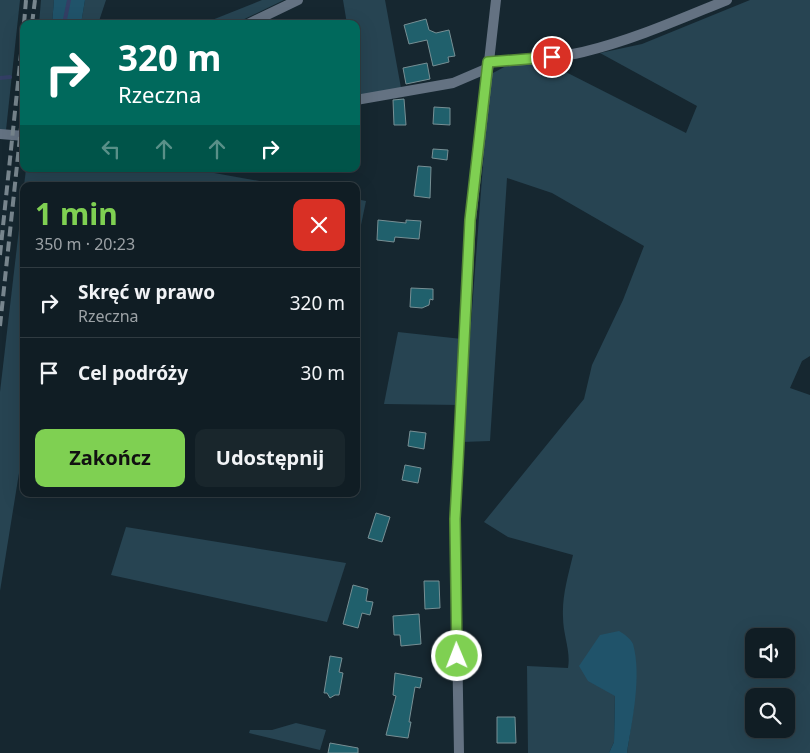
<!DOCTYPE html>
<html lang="pl">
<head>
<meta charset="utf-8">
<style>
  body { margin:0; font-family:"Noto Sans",sans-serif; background:#19262c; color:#f1f3f6; height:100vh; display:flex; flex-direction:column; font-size:19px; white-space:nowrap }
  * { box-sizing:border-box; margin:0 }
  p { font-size:16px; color:#9ca2a6 }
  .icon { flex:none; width:28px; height:28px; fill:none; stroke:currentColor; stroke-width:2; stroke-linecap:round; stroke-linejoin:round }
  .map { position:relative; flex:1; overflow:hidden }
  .details { position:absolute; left:20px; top:182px; width:340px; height:315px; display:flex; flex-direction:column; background:#101d24; border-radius:10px; box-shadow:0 5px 20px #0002,0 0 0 1px #303b41 }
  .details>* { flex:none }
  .guide { position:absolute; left:20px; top:20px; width:340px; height:152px; border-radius:10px; box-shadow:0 5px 20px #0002,0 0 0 1px #303b41; background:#00695c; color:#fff; overflow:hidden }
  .buttons { position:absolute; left:745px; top:628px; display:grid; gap:10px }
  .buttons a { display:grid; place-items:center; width:50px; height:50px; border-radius:10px; background:#101d24; box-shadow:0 5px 20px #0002,0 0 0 1px #303b41; font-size:25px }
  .pin { position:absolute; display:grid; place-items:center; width:42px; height:42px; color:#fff; margin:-21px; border:2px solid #fff; border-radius:50%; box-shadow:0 1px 5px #0007 }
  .me { position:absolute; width:55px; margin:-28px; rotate:359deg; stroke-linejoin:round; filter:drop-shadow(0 0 4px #0008) }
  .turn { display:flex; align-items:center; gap:18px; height:105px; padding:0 15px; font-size:22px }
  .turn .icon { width:65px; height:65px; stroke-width:2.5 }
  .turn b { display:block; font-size:35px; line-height:42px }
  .lanes { display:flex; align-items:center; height:48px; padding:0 15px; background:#0003; justify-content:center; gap:25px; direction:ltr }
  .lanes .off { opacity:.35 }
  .round { display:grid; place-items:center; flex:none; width:52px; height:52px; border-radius:10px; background:#19262c }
  .summary { display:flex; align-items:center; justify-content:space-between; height:85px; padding:0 15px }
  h1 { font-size:30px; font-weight:700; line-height:38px; color:#7fd052 }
  .primary-button { display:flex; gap:10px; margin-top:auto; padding:10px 15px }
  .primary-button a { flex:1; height:58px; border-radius:10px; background:#7fd052; color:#111; font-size:20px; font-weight:700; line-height:58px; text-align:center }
  .primary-button a+a { background:#19262c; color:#f1f3f6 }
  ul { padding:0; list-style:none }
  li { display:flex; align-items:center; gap:15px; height:70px; padding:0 15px; border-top:1px solid #303b41 }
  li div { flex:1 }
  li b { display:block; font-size:19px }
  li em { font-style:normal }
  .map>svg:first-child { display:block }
  .green { fill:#274452; fill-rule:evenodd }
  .forest { fill:#20536a }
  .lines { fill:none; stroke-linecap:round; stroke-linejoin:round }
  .stream { stroke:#333f65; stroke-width:4 }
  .building { fill:#20606c; stroke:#778f94 }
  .minor { stroke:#647282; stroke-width:10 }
  .rail { stroke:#78868e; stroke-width:4; stroke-dasharray:10 5; stroke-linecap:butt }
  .route-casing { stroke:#538735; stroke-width:12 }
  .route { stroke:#7fd052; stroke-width:9 }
</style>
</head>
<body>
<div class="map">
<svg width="810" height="753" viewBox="0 0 810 753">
  <rect width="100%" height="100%" fill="#162730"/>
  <g class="green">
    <path d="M0 0H20L6 130H0Z"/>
    <path d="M41 0H54L52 24H39Z"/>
    <path d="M85 0H106L98 24H81Z"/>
    <path d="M262 0H284L234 24H202Z"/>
    <path d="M343 0H385L401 88 359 96 356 82V24H347Z"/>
    <path d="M750 0H810V356L802 361 790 388 810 395V753H627L634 705 615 694 614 742 609 753H528L527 666 568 668C571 651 563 635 563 617 562 596 568 576 573 555L508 537 484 522 584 399 592 365 623 300 644 246 552 193 507 178 490 441 462 442 489 85 493 73 506 66 548 63 686 133 697 106 600 53 642 44ZM754 636H786V669H754ZM754 696H786V729H754Z"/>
    <path d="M26 169H192L287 186H24Z"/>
    <path d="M24 186V442L0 591V392Z"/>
    <path d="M356 199 366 201 356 249Z"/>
    <path d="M398 332 462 339 461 405 384 404Z"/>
    <path d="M126 527 346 563 327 622 111 575Z"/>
    <path d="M296 723 326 730 320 750 249 733 250 730H272Z"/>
  </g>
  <g class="forest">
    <path d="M54 0H85L81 24H52Z"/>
    <path d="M619 631C624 634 631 639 633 644 642 676 632 721 627 753H609L614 742 615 696 588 681 579 666 600 635Z"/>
  </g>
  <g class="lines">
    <g class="stream">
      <path d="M64 24 69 0"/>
      <path d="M0 78 10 77"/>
    </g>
  </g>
  <g class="building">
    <path d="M426 19 429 30 436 33 449 30 455 56 448 57 449 62 433 66 427 40 409 44 404 25Z"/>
    <path d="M427 63 430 79 406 84 403 68Z"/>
    <path d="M404 99 406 125H394L393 100Z"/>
    <path d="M434 107 450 108V125L433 124Z"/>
    <path d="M433 149 448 150 447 160 432 158Z"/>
    <path d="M418 166 431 167 430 198 414 196Z"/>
    <path d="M378 220 406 223V220L421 221 419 239 395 237 394 242 377 240Z"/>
    <path d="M411 288 433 289V300L430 299 429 305 422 308 410 307Z"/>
    <path d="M410 431 426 433 424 449 408 446Z"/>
    <path d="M405 465 421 468 418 483 402 480Z"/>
    <path d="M376 513 390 517 382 542 368 538Z"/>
    <path d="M424 581H439L440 608 425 609Z"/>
    <path d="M353 585 368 589 366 601 373 602 370 615 362 613 358 628 343 624Z"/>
    <path d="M419 614 421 644 401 646 400 635H394L393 616Z"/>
    <path d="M330 656 342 658 339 672 343 673 339 695H335L330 698 327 693H324Z"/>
    <path d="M395 673 422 678 420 688 415 687 409 722H411L408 738 386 735 396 696 393 695Z"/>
    <path d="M497 717H515L516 743H497Z"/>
    <path d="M330 743 358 748V753H328Z"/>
  </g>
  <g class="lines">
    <g class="minor">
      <path d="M248 24 298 0"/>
      <path d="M488 62C520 61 552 59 583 52 633 40 680 19 727 0"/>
      <path d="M356 100 453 83 488 68"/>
      <path d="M0 134 24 136"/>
      <path d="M459 753 455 519 471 220 496 0"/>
    </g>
    <g class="rail">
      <path d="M24 24 26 0"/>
      <path d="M32 24 35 0"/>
      <path d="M0 255 24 25"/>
      <path d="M0 326 24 99"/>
    </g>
  </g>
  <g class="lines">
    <defs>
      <path id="route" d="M457 656 455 519 458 462 470 220 488 62 552 57"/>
    </defs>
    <use href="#route" class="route-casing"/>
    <use href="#route" class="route"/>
  </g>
</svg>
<div class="buttons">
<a><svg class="icon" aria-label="sound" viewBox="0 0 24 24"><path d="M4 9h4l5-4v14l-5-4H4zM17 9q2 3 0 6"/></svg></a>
<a><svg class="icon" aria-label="search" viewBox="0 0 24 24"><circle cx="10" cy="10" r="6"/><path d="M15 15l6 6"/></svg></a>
</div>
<div class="pin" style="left:552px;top:57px;background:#d93025"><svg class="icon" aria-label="arrive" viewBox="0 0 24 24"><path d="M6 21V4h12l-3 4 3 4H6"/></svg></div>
<svg class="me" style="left:457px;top:656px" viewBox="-20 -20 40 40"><circle r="17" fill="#7fd052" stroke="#fff" stroke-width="3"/><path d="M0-11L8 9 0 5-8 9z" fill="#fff"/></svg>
<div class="guide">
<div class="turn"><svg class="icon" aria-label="right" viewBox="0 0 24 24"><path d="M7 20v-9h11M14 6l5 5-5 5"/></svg><div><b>320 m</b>Rzeczna</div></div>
<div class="lanes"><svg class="icon off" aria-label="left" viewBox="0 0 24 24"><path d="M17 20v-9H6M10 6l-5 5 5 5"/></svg><svg class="icon off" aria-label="ahead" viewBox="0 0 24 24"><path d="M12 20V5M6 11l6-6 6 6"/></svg><svg class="icon off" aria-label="ahead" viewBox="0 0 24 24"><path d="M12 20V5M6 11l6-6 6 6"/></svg><svg class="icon" aria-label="right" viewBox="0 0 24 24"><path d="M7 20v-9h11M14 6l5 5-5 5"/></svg></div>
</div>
<section class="details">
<div class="summary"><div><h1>1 min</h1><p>350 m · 20:23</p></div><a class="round" style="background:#d93025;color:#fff"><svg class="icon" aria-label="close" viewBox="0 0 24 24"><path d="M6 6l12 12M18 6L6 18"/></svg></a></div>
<ul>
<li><svg class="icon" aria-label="right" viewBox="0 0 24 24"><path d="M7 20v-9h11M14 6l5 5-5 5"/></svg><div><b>Skręć w prawo</b><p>Rzeczna</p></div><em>320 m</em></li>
<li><svg class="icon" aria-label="arrive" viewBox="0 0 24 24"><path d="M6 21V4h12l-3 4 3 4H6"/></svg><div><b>Cel podróży</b></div><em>30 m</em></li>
</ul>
<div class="primary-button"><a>Zakończ</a><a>Udostępnij</a></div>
</section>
</div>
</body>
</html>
